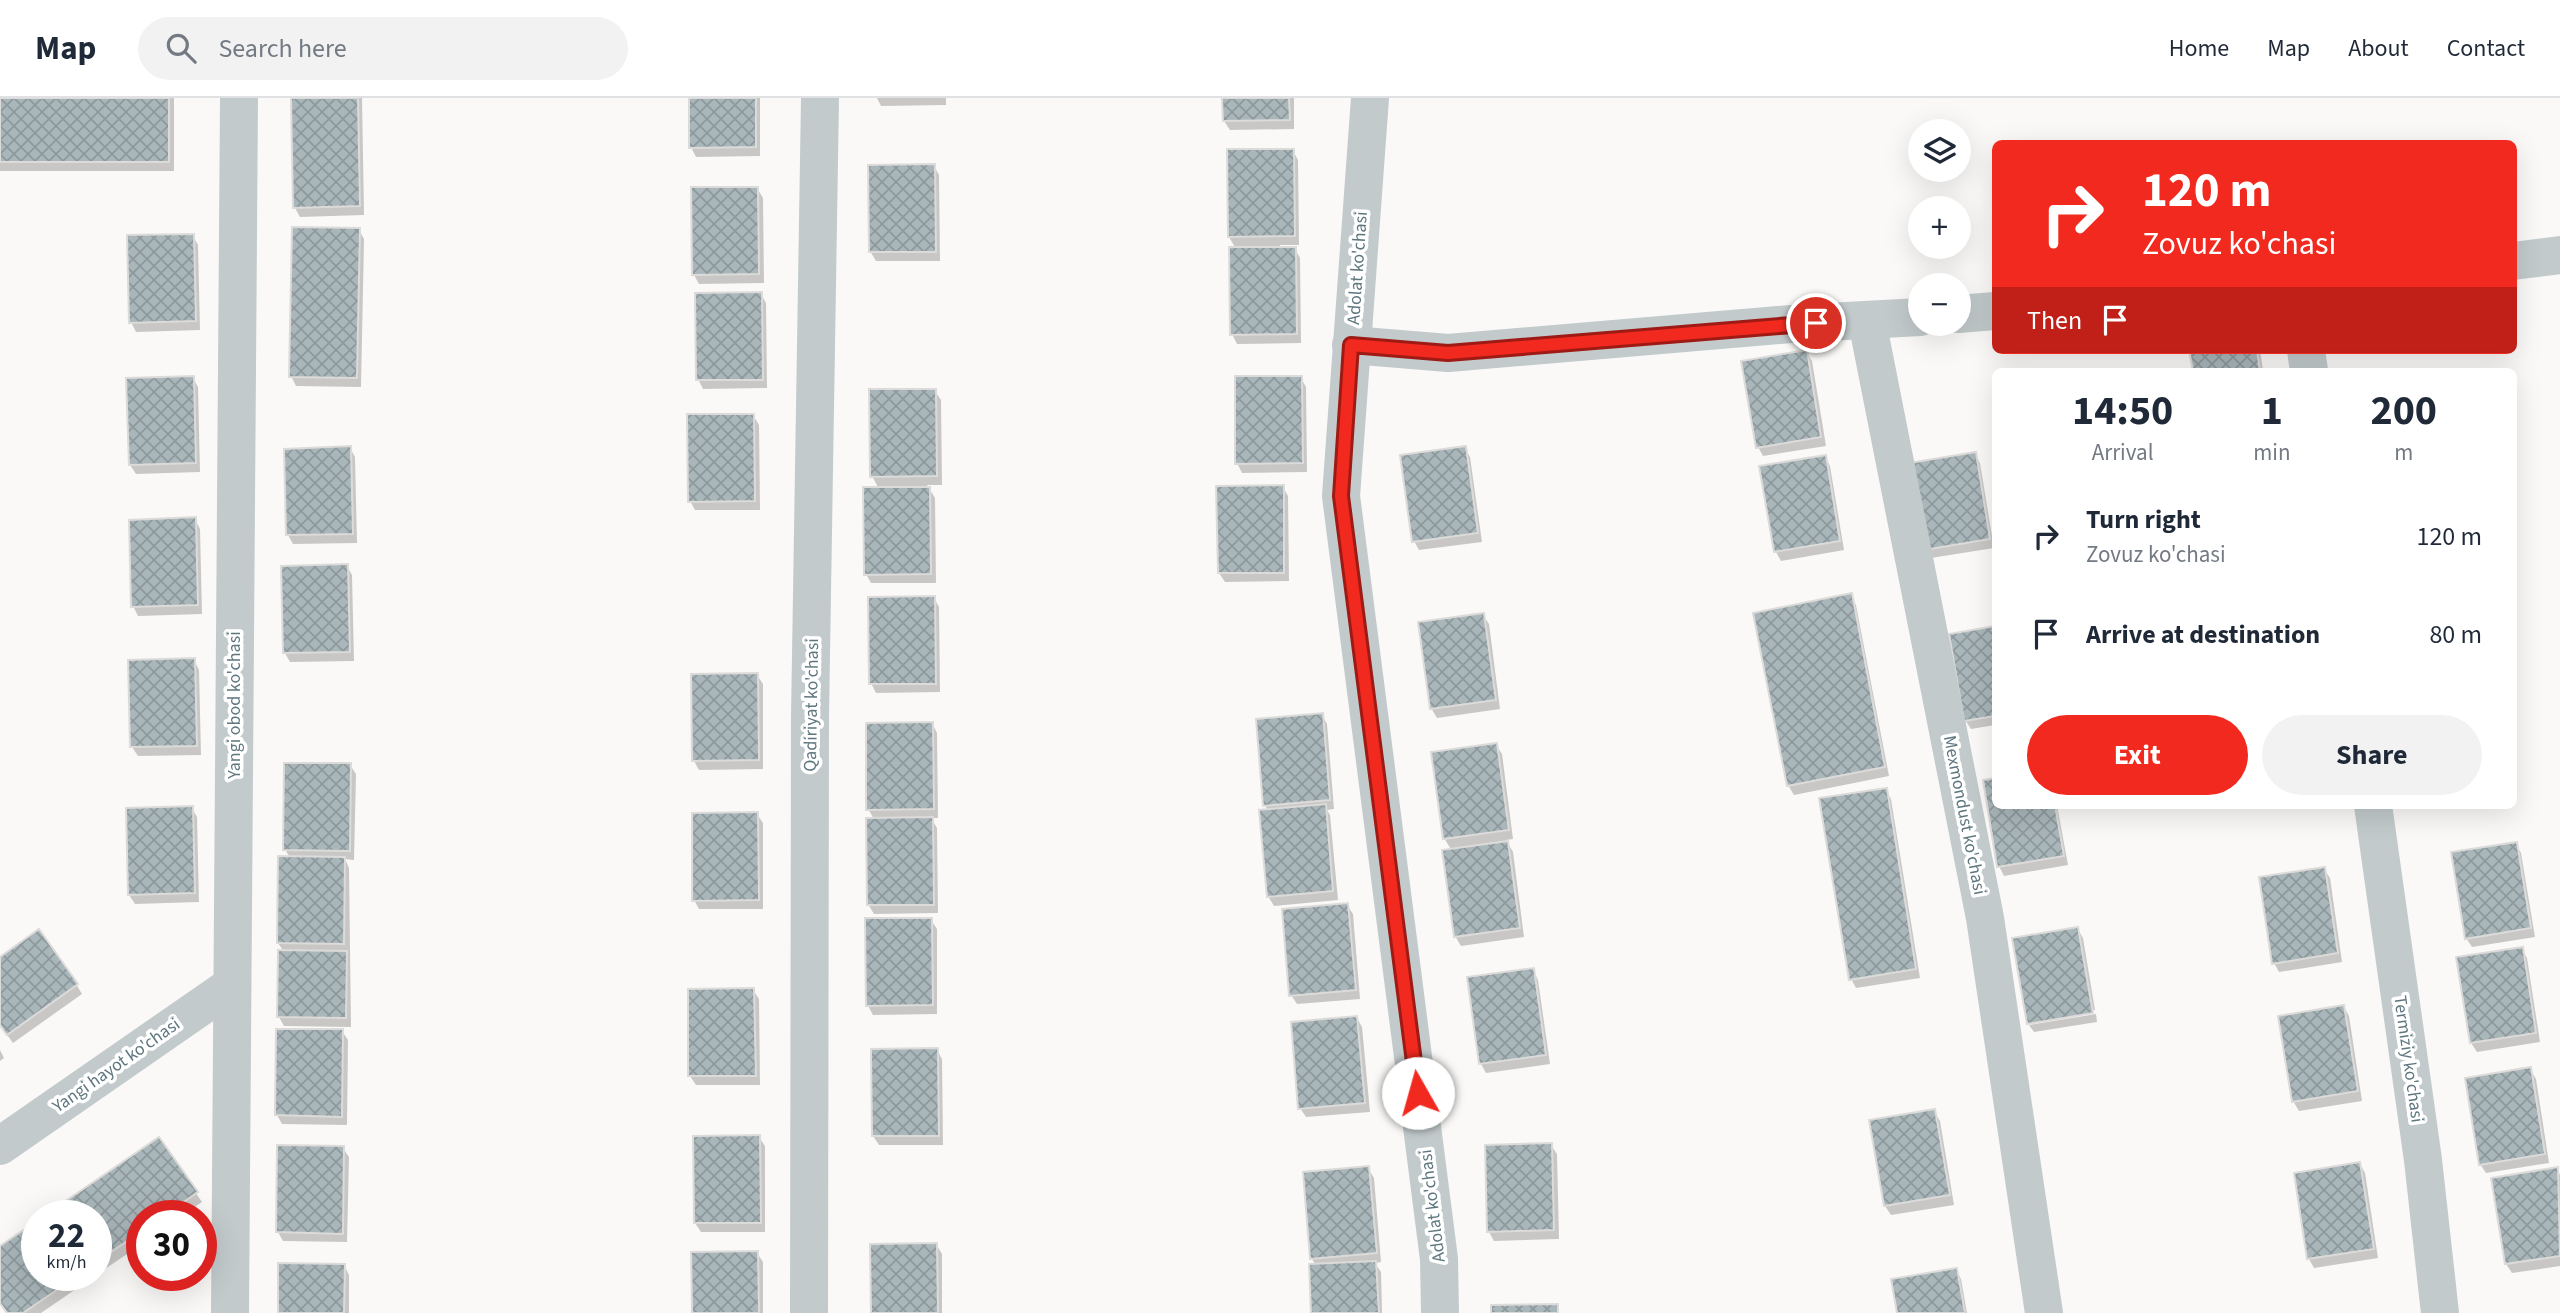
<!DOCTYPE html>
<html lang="en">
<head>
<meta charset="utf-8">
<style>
  body { margin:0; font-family:"Source Sans 3",sans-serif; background:#f2f2f3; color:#1f2937; height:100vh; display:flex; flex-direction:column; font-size:26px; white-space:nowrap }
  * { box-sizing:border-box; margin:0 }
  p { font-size:23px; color:#747a83 }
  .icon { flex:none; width:38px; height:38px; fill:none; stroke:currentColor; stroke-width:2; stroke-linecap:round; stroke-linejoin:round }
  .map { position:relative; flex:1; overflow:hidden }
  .side { position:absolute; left:1992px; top:270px; width:525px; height:441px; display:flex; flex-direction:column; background:#fff; border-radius:10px; box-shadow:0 7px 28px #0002 }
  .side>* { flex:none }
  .banner { position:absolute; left:1992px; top:42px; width:525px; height:214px; border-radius:10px; box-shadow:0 7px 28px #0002; background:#f2291f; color:#fff; overflow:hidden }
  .buttons { position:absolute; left:1908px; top:21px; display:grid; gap:14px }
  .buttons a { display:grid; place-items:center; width:63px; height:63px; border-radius:50%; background:#fff; box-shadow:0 7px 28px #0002; font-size:35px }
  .speed { position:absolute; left:21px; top:1102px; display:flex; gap:14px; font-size:35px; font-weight:700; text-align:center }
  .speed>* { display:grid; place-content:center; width:91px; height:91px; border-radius:50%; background:#fff; box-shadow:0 7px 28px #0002; line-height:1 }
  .speed small { font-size:18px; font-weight:400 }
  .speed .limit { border:10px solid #d22; background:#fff; color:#111 }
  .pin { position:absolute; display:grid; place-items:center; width:60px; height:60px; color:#fff; margin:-30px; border:4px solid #fff; border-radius:50%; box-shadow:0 2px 7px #0007 }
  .me { position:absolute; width:77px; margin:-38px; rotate:353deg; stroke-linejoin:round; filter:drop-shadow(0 0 5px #0008) }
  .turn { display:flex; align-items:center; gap:24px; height:147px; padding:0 35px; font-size:32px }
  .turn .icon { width:91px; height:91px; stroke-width:2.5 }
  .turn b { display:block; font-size:49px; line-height:60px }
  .then { display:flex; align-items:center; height:66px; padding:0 35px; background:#0003; gap:14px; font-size:26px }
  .eta { display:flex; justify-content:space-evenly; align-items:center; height:119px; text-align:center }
  .eta b { font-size:42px; font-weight:700; line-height:49px }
  .cta { display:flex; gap:14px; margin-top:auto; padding:14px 35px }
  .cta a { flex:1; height:80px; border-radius:42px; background:#f2291f; color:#fff; font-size:28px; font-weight:700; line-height:80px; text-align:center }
  .cta a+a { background:#f2f2f3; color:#1f2937 }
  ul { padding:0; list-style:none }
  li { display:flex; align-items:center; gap:21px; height:98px; padding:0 35px }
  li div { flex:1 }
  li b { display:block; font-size:26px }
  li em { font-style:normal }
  header { display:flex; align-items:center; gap:42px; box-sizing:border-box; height:98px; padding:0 35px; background:#fff; border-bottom:2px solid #e0e1e3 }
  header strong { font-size:33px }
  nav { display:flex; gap:38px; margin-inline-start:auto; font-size:24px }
  .search { width:490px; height:63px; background:#f2f2f3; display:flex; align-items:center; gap:18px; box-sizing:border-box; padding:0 24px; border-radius:38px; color:#747a83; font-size:26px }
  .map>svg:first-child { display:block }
  .shadow { fill:#0003 }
  .building { fill:url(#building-cross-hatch); stroke:#dcdbda; stroke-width:2 }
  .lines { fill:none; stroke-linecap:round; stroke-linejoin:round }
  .street { stroke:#c2cacc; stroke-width:38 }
  .route-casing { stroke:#9d1b14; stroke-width:18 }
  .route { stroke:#f2291f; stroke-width:12 }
  .labels { text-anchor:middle; stroke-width:7; stroke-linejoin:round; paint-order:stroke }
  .street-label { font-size:18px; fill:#5e777f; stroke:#fff }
</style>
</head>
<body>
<header>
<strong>Map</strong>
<div class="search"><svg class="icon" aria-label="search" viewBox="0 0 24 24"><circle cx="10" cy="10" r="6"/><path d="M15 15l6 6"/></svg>Search here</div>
<nav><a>Home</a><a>Map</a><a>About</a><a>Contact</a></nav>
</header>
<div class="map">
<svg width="2560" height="1215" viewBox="0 0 2560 1215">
  <defs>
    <pattern id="building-cross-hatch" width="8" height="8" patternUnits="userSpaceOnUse" patternTransform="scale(1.75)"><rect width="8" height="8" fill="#a9b6ba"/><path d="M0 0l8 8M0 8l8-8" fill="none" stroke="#8d999c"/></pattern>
  </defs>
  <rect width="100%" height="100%" fill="#faf9f7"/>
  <g class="shadow">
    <rect x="0" y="0" width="174" height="73"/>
    <path d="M292 0H362L364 117 300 119 295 110Z"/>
    <path d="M690 0H760V58L696 59 691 49Z"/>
    <path d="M877 0H946V7L881 8Z"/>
    <path d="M1224 0H1294V31L1230 32 1224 23Z"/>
    <path d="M1293 53 1298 62 1299 147H1280V151H1295L1300 160 1301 245 1237 246 1232 236 1236 151 1229 139Z"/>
    <path d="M934 68 939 77 940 163H876L870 153Z"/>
    <path d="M757 90 763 100 764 185 699 186 694 177Z"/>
    <path d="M359 132 364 141 361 289 296 288 291 278Z"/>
    <path d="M193 138 198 147 200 232 136 234 131 224Z"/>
    <path d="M761 196 766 205 767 290 703 291 698 281Z"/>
    <path d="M2191 252H2260L2263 273H2194Z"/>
    <path d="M1806 254 1812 263 1826 348 1763 358 1758 349Z"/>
    <path d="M193 280 198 289 200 374 136 376 130 367Z"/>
    <path d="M1301 280 1306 289 1307 374 1242 375 1237 365Z"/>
    <path d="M935 293 941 302 942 387H927L935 400 936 485H871L866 476 879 391 872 378Z"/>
    <path d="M753 317 759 327 760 412H695L690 403Z"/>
    <path d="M350 350 355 359 357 445 293 446 288 437Z"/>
    <path d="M1465 350 1470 359 1482 444 1419 452 1414 443Z"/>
    <path d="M1975 356 1980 365 1994 450 1931 460 1926 451Z"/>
    <path d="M1825 358 1830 368 1844 452 1781 463 1776 454 1761 369Z"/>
    <path d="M1283 389 1288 398 1289 483 1225 484 1219 475Z"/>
    <path d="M195 421 200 431 202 516 138 518 133 508Z"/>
    <path d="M347 468 352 477 354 563 290 564 285 555Z"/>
    <path d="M1851 497 1856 507 1889 678 1794 697 1788 687Z"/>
    <path d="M934 500 939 509 940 594 876 595 871 585Z"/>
    <path d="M1483 517 1489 526 1500 611 1437 620 1431 610Z"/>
    <path d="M1995 530V627L1971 631 1965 622Z"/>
    <path d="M194 562 199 572 201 657 138 658 132 649 130 564Z"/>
    <path d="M757 577 763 586V671L699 672 694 663Z"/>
    <path d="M1322 617 1327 626 1334 711 1327 712 1330 717 1338 802 1274 808 1268 798V713L1265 707Z"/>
    <path d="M932 625 937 635 938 720H931L937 730 938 815 874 816 868 806 874 721 868 711Z"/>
    <path d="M1496 647 1502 656 1513 741 1506 742 1513 754 1524 839 1461 848 1455 838 1452 753 1444 740Z"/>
    <path d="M350 667 356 676 354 762 345 761 349 770 351 929 284 928 279 919 284 854 278 845 290 760 285 751Z"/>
    <path d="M1995 682V707H2057L2068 767 2004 778 1999 768 1985 684Z"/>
    <path d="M1886 692 1891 701 1920 880 1856 890 1851 881Z"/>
    <path d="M192 710 197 719 199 804 135 806 129 797Z"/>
    <path d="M757 716 763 725V811H699L694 802Z"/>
    <path d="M2516 746 2521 755 2535 839 2472 849 2466 840Z"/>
    <path d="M2324 771 2330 780 2342 864 2279 874 2274 865Z"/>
    <path d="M1347 807 1353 816 1360 901 1297 906 1291 897Z"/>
    <path d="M931 822 937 831V916L873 917 868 908Z"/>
    <path d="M2077 830 2083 840 2095 912 2029 924V926L2014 841Z"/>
    <path d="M2522 851 2527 860 2540 944 2477 954 2471 945 2458 861Z"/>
    <path d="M0 861 76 886 82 896 13 945 0 927Z"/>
    <path d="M1533 872 1538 882 1550 966 1486 975 1481 966Z"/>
    <path d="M753 892 759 901 760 987H696L690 978Z"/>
    <path d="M2344 909 2349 918 2362 1003 2299 1013 2293 1003Z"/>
    <path d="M2096 916 2097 924 2034 934 2029 927Z"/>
    <path d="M1357 920 1362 929 1370 1014 1306 1019 1300 1010Z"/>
    <path d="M342 933 348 942 347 1027 282 1026 277 1017Z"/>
    <path d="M0 952 4 960 0 963Z"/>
    <path d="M937 952 942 961 943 1047H879L873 1038 872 953Z"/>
    <path d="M2530 971 2536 981 2549 1065 2486 1075 2480 1066Z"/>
    <path d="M1934 1013 1940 1023 1954 1107 1891 1117 1885 1108 1871 1024Z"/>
    <path d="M759 1039 765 1048V1134H701L695 1125Z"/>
    <path d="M159 1041 202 1104 181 1118H142V1146L96 1177V1118H47Z"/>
    <path d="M1551 1047 1557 1056 1559 1141 1494 1143 1489 1134Z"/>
    <path d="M343 1050 349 1059 347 1144 283 1143 278 1134Z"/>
    <path d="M2360 1066 2365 1075 2378 1160 2314 1170 2309 1161Z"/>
    <path d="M1368 1070 1374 1080 1381 1164 1375 1165 1381 1174 1382 1215H1313L1316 1168 1312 1161Z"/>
    <path d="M2557 1071 2560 1077V1168L2512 1175 2506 1166Z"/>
    <path d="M936 1146 942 1156V1215H872Z"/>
    <path d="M0 1150 37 1178H95L41 1215H8L0 1204Z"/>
    <path d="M757 1155 763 1164V1215H693Z"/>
    <path d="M344 1167 349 1177V1215H279Z"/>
    <path d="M1956 1172 1961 1181 1967 1215H1898Z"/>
  </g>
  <g class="building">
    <rect x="0" y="0" width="169" height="64"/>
    <path d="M291 0H358L360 108 293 110Z"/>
    <path d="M689 0H756V49L689 50Z"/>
    <path d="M1222 0H1289L1290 22 1223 23Z"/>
    <path d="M1227 51H1294L1295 138 1228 139Z"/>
    <path d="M935 66 936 154H869L868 67Z"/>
    <path d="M691 89H758L759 176 692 177Z"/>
    <path d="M292 129 360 130 357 280 289 279Z"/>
    <path d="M194 136 196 223 129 225 127 137Z"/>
    <path d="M1229 149H1296L1297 236 1230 237Z"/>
    <path d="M762 194 763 282H696L695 195Z"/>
    <path d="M1807 252 1821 339 1756 350 1741 263Z"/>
    <path d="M2189 252H2257L2260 273H2193Z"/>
    <path d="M194 278 196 365 129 367 126 280Z"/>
    <path d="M1235 278H1302L1303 365 1235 366Z"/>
    <path d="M869 291H936L937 378 870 379Z"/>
    <path d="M687 316H754L755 403 688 404Z"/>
    <path d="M351 348 353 436 286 437 284 351Z"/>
    <path d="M1466 348 1478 435 1412 444 1400 357Z"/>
    <path d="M1976 354 1990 441 1924 452 1909 365Z"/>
    <path d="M1826 357 1840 443 1774 454 1759 368Z"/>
    <path d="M1284 387V475H1218L1216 388Z"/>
    <path d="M863 389H930L931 476 864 477Z"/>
    <path d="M196 419 198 507 131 509 129 422Z"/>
    <path d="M348 466 350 554 283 555 281 468Z"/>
    <path d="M1852 495 1885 669 1787 688 1753 515Z"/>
    <path d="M935 498 936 586H869L868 499Z"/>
    <path d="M1484 515 1496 602 1430 611 1418 524Z"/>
    <path d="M1995 528V618L1964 623 1949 536Z"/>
    <path d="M195 560 197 648 130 649 128 562Z"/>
    <path d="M758 575 759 662 692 663 691 576Z"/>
    <path d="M1323 615 1330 702 1263 708 1256 621Z"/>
    <path d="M933 624 934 711 866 712V625Z"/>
    <path d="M1497 645 1509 732 1443 741 1431 654Z"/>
    <path d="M284 665H351L350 753 283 752Z"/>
    <path d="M1995 680V707H2055L2064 758 1997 769 1983 682Z"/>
    <path d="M1887 690 1916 871 1849 882 1819 700Z"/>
    <path d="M1326 706 1333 793 1267 799 1259 712Z"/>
    <path d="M193 708 195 795 128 797 126 710Z"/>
    <path d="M758 714 759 802 692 803V715Z"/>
    <path d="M933 719 934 807H867L866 720Z"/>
    <path d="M1508 743 1520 830 1454 839 1442 752Z"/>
    <path d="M2517 744 2531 830 2465 841 2451 754Z"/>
    <path d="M278 758 345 759 344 846 277 845Z"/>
    <path d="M2325 769 2338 855 2272 866 2259 779Z"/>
    <path d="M1348 805 1356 892 1289 898 1282 811Z"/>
    <path d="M865 820H932L933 907 866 908Z"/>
    <path d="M2078 829 2093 915 2027 926 2012 840Z"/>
    <path d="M39 831 78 886 7 937 0 927V859Z"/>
    <path d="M2523 849 2536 935 2470 945 2456 859Z"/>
    <path d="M278 852 347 853 346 920 277 919Z"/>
    <path d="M1534 870 1546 957 1479 966 1467 879Z"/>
    <path d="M754 890 756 978H688V891Z"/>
    <path d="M2344 907 2358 993 2292 1004 2278 918Z"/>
    <path d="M1357 918 1365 1005 1298 1011 1291 924Z"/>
    <path d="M276 931H343L342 1019 275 1017Z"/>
    <path d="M938 950 939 1038H872L871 951Z"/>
    <path d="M2531 969 2545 1056 2479 1067 2465 980Z"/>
    <path d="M1935 1011 1950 1097 1884 1108 1869 1022Z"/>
    <path d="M760 1037 761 1125H694L693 1038Z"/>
    <path d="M159 1039 198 1094 163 1118H142V1133L96 1164V1118H44Z"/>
    <path d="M1552 1045 1554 1132 1487 1134 1485 1047Z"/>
    <path d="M277 1047 344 1048 343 1136 276 1134Z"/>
    <path d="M2360 1064 2374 1151 2307 1161 2294 1075Z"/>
    <path d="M1369 1068 1377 1155 1310 1161 1303 1074Z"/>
    <path d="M2558 1069 2560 1158 2505 1166 2491 1080Z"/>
    <path d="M37 1123V1178H77L23 1215H7L0 1205V1148Z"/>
    <path d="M937 1145 938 1215H871L870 1146Z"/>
    <path d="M758 1153 759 1215H692L691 1154Z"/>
    <path d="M1376 1163 1379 1215H1311L1309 1166Z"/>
    <path d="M278 1165 345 1166 344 1215H278Z"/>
    <path d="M1957 1170 1965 1215H1897L1891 1181Z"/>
    <path d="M1558 1206V1215H1491V1207Z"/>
  </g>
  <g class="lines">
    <g class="street">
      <path d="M1370 0 1341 398 1439 1161 1440 1215"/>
      <path d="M2513 163 2560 157"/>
      <path d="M1958 216 1995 213"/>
      <path d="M1867 223 1985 820 2044 1215"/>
      <path d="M1351 247 1448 255 1791 226 1920 219"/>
      <path d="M2306 252 2309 273"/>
      <path d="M2373 707 2423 1062 2440 1215"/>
      <path d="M0 1048 232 887"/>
      <path d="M230 1215 239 0"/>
      <path d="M809 1215 810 619 820 0"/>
    </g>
  </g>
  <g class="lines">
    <defs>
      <path id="route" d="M1418 995 1341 398 1351 247 1448 255 1816 225"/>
    </defs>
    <use href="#route" class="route-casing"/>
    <use href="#route" class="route"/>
  </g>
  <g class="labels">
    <g class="street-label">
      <text transform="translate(1357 170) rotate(-86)" y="6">Adolat ko'chasi</text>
      <text transform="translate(234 607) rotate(-90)" y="6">Yangi obod ko'chasi</text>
      <text transform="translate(811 607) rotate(-89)" y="6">Qadiriyat ko'chasi</text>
      <text transform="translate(1965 717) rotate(79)" y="6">Mexmondust ko'chasi</text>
      <text transform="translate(2409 961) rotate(82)" y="6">Termiziy ko'chasi</text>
      <text transform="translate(116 967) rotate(-35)" y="6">Yangi hayot ko'chasi</text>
      <text transform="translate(1432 1108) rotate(-97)" y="6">Adolat ko'chasi</text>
    </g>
  </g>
</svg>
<div class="buttons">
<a><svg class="icon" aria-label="layers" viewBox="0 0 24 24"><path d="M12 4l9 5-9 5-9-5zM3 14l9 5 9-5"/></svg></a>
<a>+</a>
<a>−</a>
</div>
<div class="speed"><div>22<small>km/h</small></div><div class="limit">30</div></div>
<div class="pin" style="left:1816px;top:225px;background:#d93025"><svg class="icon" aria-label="arrive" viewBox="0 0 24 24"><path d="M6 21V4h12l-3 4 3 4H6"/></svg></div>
<svg class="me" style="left:1418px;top:995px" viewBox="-20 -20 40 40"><circle r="19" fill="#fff"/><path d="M0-13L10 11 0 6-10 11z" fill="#f2291f"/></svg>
<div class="banner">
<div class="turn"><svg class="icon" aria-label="right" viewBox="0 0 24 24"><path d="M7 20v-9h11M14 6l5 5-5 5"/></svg><div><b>120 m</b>Zovuz ko'chasi</div></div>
<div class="then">Then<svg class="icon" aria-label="arrive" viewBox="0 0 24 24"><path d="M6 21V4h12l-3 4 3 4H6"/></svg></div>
</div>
<section class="side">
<div class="eta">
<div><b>14:50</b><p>Arrival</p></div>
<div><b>1</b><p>min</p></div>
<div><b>200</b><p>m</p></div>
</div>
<ul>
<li><svg class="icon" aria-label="right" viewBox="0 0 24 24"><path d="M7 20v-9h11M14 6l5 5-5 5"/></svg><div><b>Turn right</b><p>Zovuz ko'chasi</p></div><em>120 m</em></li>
<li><svg class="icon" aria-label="arrive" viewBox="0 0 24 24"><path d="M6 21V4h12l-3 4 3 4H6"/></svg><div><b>Arrive at destination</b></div><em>80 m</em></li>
</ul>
<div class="cta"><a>Exit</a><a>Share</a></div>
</section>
</div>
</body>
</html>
